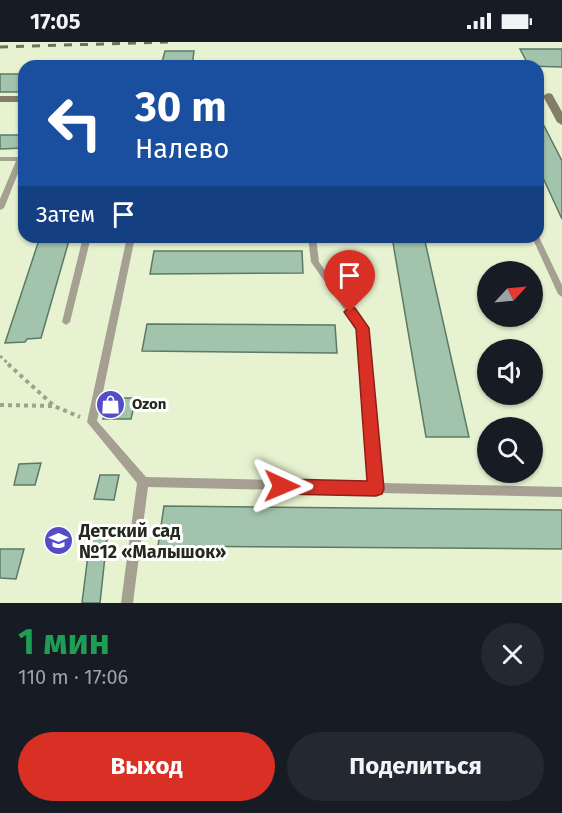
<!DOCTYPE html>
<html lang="ru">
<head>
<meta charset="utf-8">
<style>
  body { margin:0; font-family:"Fira Sans",sans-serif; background:#242831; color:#f1f3f6; height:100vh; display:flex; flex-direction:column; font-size:22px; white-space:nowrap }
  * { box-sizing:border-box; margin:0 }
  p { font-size:20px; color:#9ea1a6 }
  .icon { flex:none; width:33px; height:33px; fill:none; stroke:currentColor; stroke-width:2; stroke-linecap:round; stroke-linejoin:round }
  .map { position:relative; height:561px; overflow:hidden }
  .details { display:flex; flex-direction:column; background:#171b24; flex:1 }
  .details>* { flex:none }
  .guide { position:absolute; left:18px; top:18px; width:526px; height:183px; border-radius:18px; box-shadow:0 2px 4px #0004; background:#1a4fa0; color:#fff; overflow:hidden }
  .needle { width:39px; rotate:64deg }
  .buttons { position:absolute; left:477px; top:219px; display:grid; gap:12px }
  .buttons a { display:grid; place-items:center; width:66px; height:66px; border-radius:50%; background:#171b24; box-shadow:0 2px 4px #0004; font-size:30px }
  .pin { position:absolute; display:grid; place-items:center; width:51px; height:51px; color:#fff; margin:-62px -26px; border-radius:50% 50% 50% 0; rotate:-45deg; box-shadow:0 0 6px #0007 }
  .pin .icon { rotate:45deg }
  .me { position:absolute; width:66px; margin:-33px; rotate:91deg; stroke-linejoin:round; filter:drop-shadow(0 0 4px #0008) }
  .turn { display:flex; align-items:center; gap:21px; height:126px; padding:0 18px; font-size:27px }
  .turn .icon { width:78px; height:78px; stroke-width:2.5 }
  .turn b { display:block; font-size:42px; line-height:51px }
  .then { display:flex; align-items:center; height:57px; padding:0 18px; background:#0003; gap:12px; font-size:22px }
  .round { display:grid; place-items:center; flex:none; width:63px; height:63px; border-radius:32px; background:#242831 }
  .summary { display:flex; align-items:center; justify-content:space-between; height:102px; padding:0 18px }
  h1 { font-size:36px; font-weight:700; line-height:45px; color:#1e9e55 }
  .action { display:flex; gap:12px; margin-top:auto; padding:12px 18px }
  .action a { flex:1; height:69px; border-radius:36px; background:#d93025; color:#fff; font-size:24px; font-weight:700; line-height:69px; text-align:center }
  .action a+a { background:#242831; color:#f1f3f6 }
  .status { display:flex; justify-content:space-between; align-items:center; height:42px; padding:0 30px; background:#171b24; direction:ltr }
  .status svg { height:16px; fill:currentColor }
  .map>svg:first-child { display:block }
  .building { fill:#a3c4ac; stroke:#5c7965; stroke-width:1.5 }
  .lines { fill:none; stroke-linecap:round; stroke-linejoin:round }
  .path-far1 { stroke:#9ca58b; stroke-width:3; stroke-dasharray:3 3; stroke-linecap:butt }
  .path { stroke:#9ca58b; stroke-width:4; stroke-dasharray:4 4; stroke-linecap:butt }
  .lane { fill:#a5a092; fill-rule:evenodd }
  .secondary { fill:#837c67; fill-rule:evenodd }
  .rail { stroke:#6a725d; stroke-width:3; stroke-dasharray:8 8; stroke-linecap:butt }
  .route { fill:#d93025; stroke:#8d1f18; stroke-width:1.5 }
  .labels { text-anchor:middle; stroke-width:6; stroke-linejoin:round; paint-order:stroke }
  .poi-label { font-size:15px; font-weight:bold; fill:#24291c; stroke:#fff; text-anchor:start }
  .near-poi-label { font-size:18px; font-weight:bold; fill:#24291c; stroke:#fff; text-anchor:start }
</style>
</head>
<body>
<div class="status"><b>17:05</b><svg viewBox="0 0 49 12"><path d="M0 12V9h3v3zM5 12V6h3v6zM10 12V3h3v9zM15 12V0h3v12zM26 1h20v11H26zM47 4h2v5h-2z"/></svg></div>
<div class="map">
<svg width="562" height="561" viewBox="0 0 562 561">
  <rect width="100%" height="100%" fill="#e6f2d0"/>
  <g class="building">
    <path d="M520 7H562V25L529 24Z"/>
    <path d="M165 9H194L192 24H161Z"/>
    <rect x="0" y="32" width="24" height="18"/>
    <path d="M538 72 562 119V177L538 125Z"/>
    <path d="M0 93H24V106L0 107Z"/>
    <path d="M40 195H70L41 296 27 297 25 300 5 301Z"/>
    <path d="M392 195H424L469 395H426Z"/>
    <path d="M154 209H302L303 231 150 232Z"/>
    <path d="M147 282 335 283 337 311 142 309Z"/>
    <path d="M108 356H136L131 377H103Z"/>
    <path d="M41 421 35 443H14L19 422Z"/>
    <path d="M100 433H119L114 458 94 457Z"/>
    <path d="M164 464 562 468V507L158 504Z"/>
    <path d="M107 496 100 561H82L90 497Z"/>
    <path d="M0 507H24L16 537 0 536Z"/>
  </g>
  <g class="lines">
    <path class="path-far1" d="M0 314 10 323"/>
    <g class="path">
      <path d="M8 322 53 363"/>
      <path d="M0 363 54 364 80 375"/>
    </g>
    <g class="lane">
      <path d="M0 115H24V119H23L4 166 0 168V157L16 119H0Z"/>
      <path d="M538 193 562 243V255L558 252 532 195H538Z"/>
      <path d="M83 195H91L70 280 66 283 62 280Z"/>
      <path d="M127 195H135L97 379 146 435 370 440 358 287 311 220 308 195H316L319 220 367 286 381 441 562 445V455L380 451 376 452 372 450 148 445 133 561H121L137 441 87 380Z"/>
    </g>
    <g class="secondary">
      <path d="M548 51 552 52 562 70V83L557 80 543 54Z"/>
      <rect x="0" y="54" width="24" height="6"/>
    </g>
    <path class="rail" d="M0 5 168 0"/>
  </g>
  <path class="route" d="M350 265 355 266 369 286 384 447 382 452 376 454 282 452 277 450 274 444 277 439 282 437 367 439 356 287 344 270Z"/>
  <defs>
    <symbol id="shop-disc" viewBox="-11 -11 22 22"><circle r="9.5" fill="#544ec6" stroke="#fff"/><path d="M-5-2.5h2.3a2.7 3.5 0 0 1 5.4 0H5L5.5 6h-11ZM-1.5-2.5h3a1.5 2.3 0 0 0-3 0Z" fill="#fff"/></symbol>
    <symbol id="school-disc" viewBox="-11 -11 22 22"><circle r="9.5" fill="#544ec6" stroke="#fff"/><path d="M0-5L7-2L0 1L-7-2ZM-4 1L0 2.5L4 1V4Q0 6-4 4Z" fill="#fff"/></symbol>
  </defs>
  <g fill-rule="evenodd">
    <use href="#shop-disc" x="94" y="346" width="33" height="33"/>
    <use href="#school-disc" x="42" y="482" width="33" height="33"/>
  </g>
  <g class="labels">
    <g class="poi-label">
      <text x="132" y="367">Ozon</text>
    </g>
    <g class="near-poi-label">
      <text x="79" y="495">Детский сад<tspan x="79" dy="21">№12 «Малышок»</tspan></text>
    </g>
  </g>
</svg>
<div class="buttons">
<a><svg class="needle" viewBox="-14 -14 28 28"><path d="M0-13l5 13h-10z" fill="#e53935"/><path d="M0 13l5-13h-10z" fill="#9ea1a6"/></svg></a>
<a><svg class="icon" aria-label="sound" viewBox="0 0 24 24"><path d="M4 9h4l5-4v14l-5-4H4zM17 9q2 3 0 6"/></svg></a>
<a><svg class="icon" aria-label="search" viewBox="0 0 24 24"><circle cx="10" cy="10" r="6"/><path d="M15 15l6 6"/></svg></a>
</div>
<div class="pin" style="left:350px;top:270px;background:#d93025"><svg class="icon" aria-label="arrive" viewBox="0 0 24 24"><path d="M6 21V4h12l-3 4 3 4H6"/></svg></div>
<svg class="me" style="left:282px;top:444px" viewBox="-20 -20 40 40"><path d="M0-17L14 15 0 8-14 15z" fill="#d93025" stroke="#fff" stroke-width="4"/></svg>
<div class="guide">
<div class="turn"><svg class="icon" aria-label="left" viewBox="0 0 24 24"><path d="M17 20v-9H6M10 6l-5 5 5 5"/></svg><div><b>30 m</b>Налево</div></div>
<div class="then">Затем<svg class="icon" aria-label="arrive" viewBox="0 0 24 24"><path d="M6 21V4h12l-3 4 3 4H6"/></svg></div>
</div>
</div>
<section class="details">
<div class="summary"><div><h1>1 мин</h1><p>110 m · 17:06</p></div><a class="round"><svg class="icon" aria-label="close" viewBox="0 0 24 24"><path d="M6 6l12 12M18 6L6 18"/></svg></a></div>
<div class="action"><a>Выход</a><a>Поделиться</a></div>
</section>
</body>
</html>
